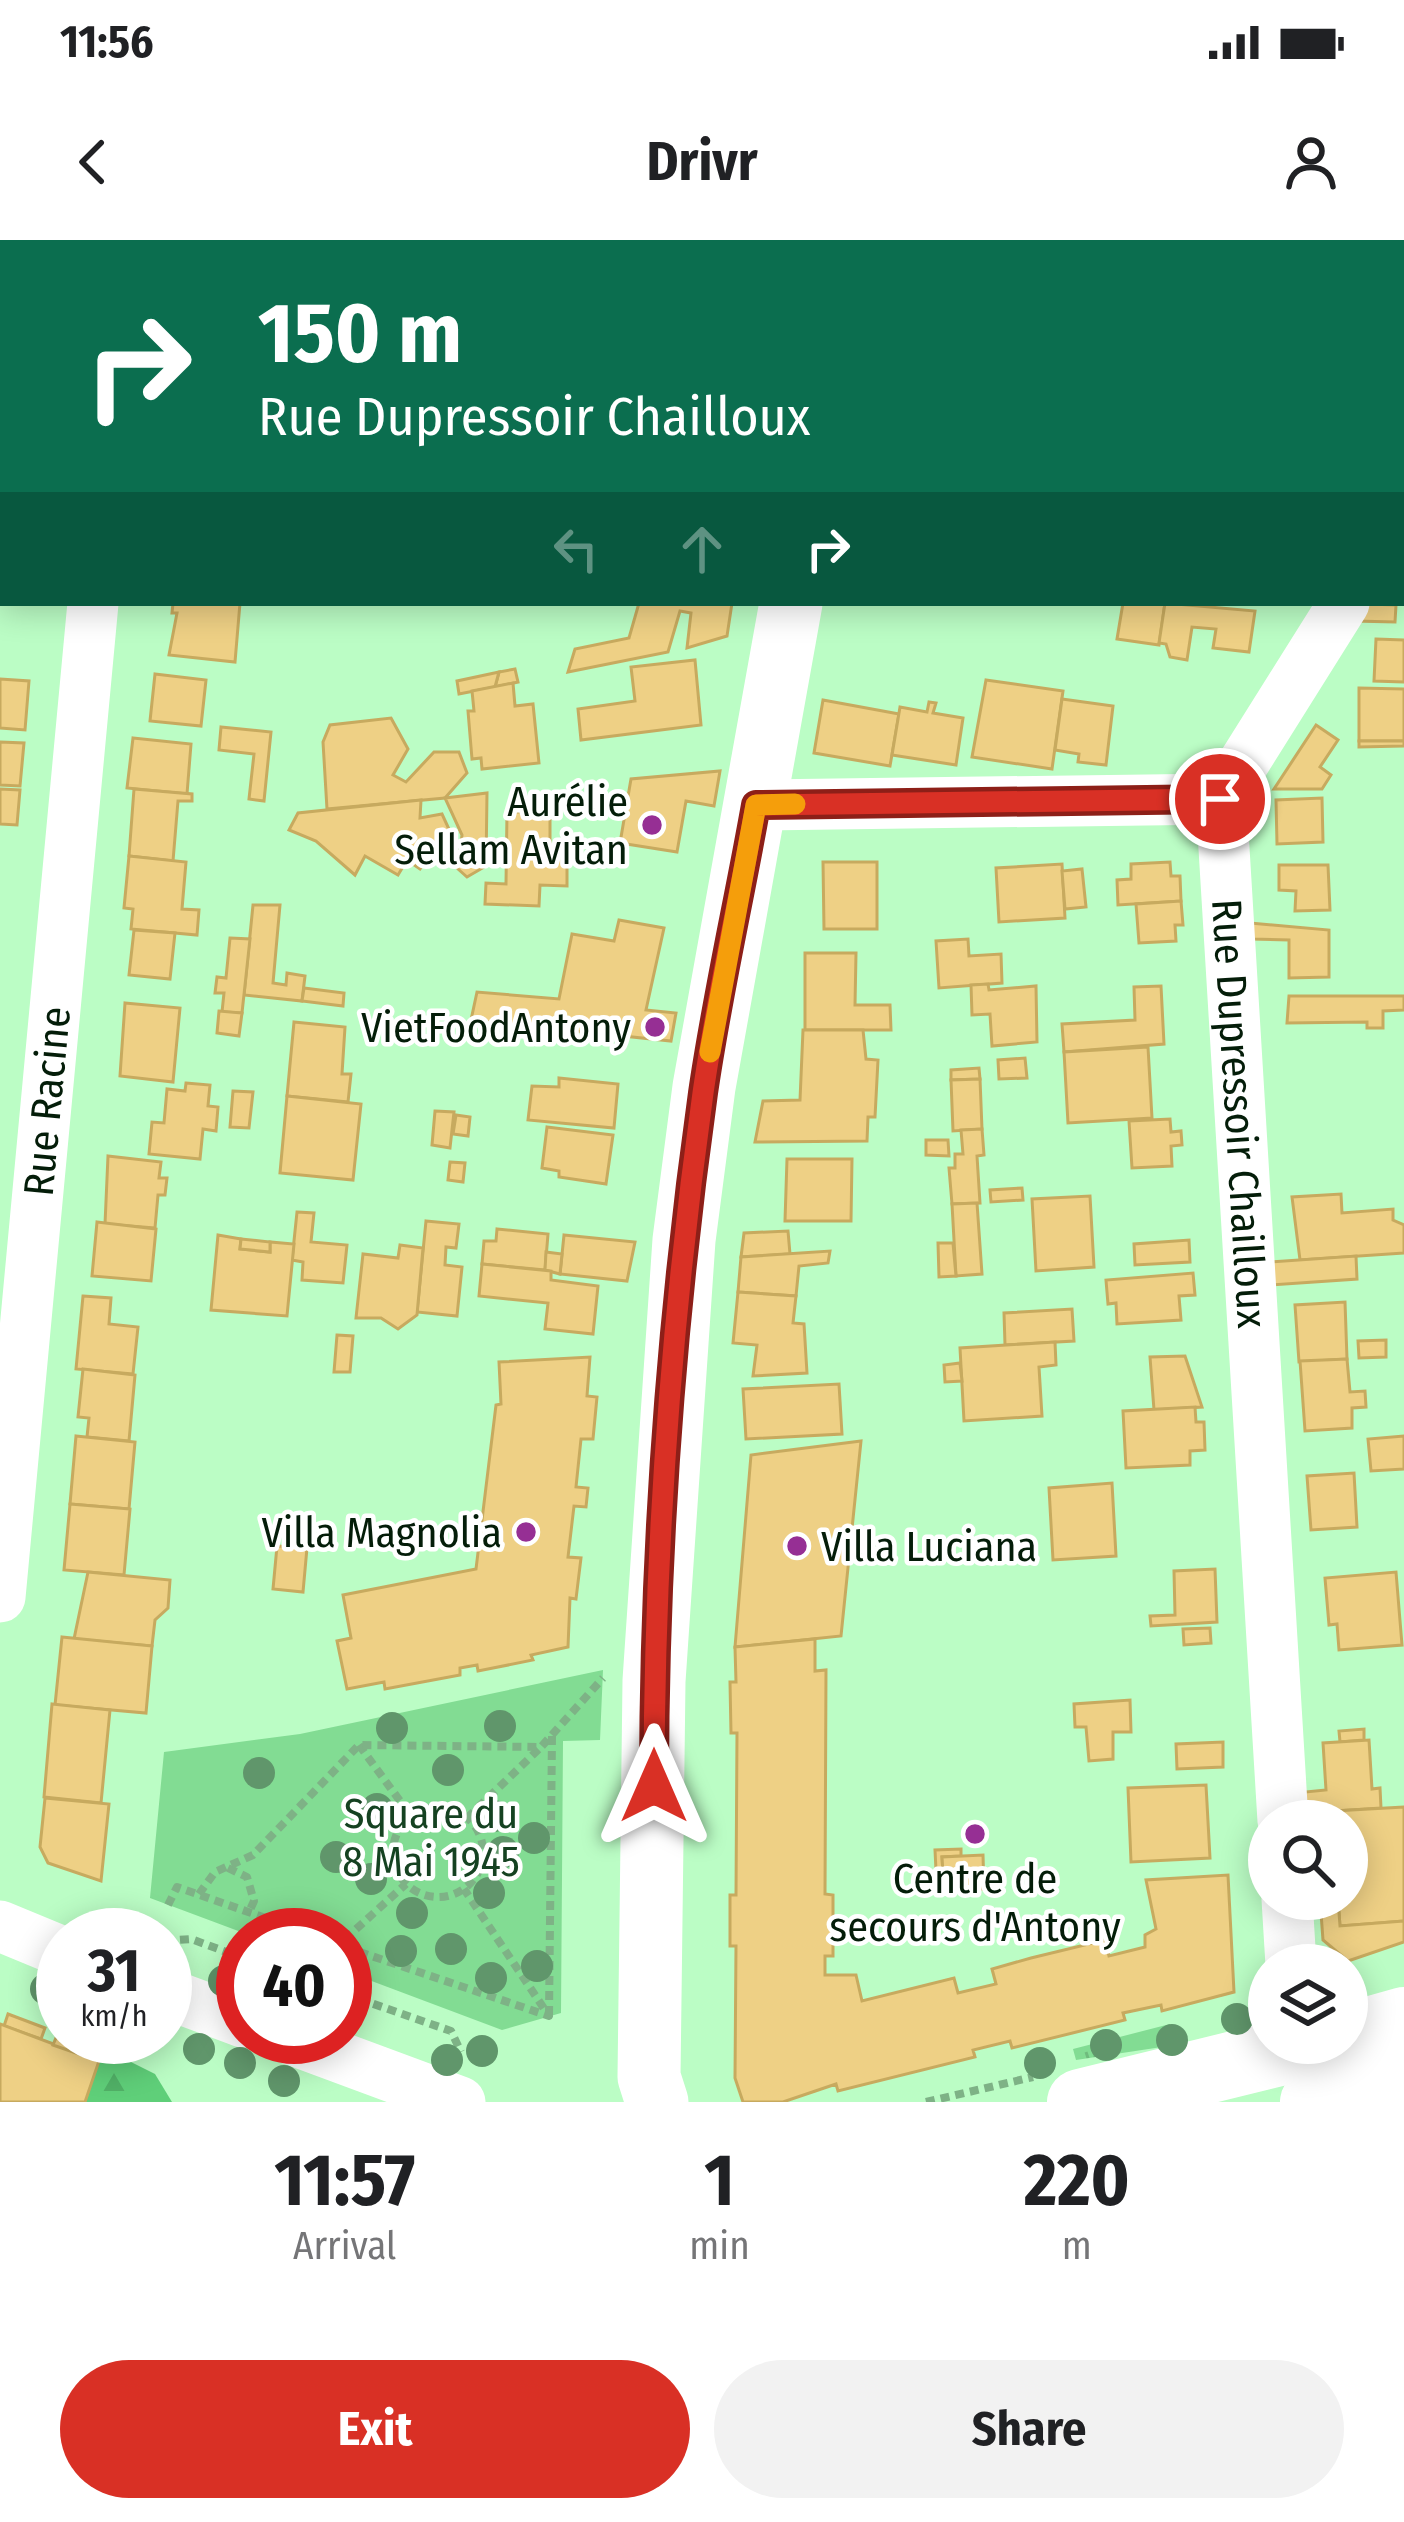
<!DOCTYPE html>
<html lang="en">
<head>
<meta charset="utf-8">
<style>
  body { margin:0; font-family:"Fira Sans Condensed",sans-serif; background:#f2f2f2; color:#202124; height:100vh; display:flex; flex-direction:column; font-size:45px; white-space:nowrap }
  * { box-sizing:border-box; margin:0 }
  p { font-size:39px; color:#757577 }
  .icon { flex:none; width:66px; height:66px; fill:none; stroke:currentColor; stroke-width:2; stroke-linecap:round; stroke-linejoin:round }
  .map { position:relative; height:1862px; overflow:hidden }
  .details { display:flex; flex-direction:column; background:#fff; flex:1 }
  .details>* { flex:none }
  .top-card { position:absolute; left:0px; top:0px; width:1404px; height:366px; box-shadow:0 6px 30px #0003; background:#0b6e4f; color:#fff; overflow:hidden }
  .fabs { position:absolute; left:1248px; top:1560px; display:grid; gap:24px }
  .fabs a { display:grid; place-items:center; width:120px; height:120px; border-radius:50%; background:#fff; box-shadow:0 6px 30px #0003; font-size:60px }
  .speed { position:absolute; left:36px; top:1668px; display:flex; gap:24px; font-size:60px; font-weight:700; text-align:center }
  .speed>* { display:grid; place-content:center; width:156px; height:156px; border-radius:50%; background:#fff; box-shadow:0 6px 30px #0003; line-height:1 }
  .speed small { font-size:30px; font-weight:400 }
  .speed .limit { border:18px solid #d22; background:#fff; color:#111 }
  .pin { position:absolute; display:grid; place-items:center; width:102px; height:102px; color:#fff; margin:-51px; border:6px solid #fff; border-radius:50%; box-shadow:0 3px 12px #0007 }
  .me { position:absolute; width:132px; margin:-66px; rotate:0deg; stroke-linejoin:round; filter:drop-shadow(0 0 9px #0008) }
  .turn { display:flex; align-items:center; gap:42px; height:252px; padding:0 60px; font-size:54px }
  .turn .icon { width:156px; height:156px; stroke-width:2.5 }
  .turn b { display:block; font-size:84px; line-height:102px }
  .lanes { display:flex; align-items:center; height:114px; padding:0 60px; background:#0003; justify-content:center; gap:60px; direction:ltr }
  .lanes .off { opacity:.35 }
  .eta { display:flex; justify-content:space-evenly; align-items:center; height:204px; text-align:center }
  .eta b { font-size:72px; font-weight:700; line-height:84px }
  .primary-button { display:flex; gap:24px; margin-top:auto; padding:24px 60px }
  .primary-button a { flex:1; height:138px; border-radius:72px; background:#d93025; color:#fff; font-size:48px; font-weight:700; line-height:138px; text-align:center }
  .primary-button a+a { background:#f2f2f2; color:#202124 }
  .status { display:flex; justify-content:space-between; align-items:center; height:84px; padding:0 60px; background:#fff; direction:ltr }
  .status svg { height:33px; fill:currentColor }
  header { display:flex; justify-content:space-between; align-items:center; height:156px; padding:0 60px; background:#fff; font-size:54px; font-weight:700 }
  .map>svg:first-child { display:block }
  .grass { fill:url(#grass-tufts) }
  .forest { fill:url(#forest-firs) }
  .green { fill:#82dc93 }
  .building { fill:#eed085; stroke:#c7aa5f; stroke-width:3 }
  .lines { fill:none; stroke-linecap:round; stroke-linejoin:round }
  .path { stroke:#7eb286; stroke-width:8; stroke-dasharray:9 6; stroke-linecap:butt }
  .minor { stroke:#fff; stroke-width:51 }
  .tertiary { stroke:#fff; stroke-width:63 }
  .primary { stroke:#fff; stroke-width:66 }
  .tree { fill:#60966b }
  .route-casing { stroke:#8d1f18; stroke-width:30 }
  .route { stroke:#d93025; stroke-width:21 }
  .slow { stroke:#f59e0b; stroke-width:21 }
  .poi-dot { fill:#962f94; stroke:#fff; stroke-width:4.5 }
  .labels { text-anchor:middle; stroke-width:9; stroke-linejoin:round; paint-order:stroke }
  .poi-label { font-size:42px; fill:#041d09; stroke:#fff; text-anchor:end }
  .street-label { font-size:42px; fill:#041d09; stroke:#fff }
  .park-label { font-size:42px; fill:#154221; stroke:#fff }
</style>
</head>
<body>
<div class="status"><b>11:56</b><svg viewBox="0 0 49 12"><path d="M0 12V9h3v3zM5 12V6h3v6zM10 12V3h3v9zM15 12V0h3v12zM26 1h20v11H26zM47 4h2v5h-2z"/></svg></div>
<header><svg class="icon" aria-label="back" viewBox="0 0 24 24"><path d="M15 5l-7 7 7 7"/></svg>Drivr<svg class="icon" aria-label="person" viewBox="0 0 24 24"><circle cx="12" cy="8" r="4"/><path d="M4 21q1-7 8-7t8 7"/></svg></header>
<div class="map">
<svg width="1404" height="1862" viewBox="0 0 1404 1862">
  <defs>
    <pattern id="grass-tufts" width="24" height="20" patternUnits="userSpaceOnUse" patternTransform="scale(3)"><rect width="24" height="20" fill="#82dc93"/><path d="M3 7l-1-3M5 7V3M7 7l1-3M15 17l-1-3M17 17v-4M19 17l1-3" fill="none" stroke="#6fbc7d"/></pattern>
    <pattern id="forest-firs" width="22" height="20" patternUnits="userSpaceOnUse" patternTransform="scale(3)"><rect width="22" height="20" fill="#5fcf79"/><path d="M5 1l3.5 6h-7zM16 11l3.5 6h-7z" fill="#51b167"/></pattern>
  </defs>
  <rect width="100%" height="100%" fill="#bbfdc5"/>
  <path class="grass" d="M1170 1784 1175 1805 1076 1820 1073 1809Z"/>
  <path class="forest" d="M103 1808 155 1834 172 1862H85Z"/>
  <path class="green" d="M603 1430 600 1500 563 1501 561 1773 502 1790 345 1731V1695H249L150 1658 164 1512 300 1494Z"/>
  <g class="building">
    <path d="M0 97 3 98V183L0 182Z"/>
    <path d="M173 363H240L235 422 169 415 177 373H172Z"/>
    <path d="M639 363H732L727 396 687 408 691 373 680 371 668 412 568 432 575 409 629 398Z"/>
    <path d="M1123 363H1165L1159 405 1117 399Z"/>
    <path d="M1165 363 1255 371 1249 412 1213 408 1216 389 1192 387 1187 420 1170 417 1166 404 1159 403Z"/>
    <path d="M1368 364 1396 365 1395 382 1355 381Z"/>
    <path d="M1376 399 1404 400V442L1374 441Z"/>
    <path d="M695 420 701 485 581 500 578 469 635 461 631 427Z"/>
    <path d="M515 429 518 442 495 447 499 432Z"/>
    <path d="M499 432 495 447 459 454 457 441Z"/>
    <path d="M155 434 206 440 201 486 150 481Z"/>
    <path d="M0 439 29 441 25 490 0 488Z"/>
    <path d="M986 440 1063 451 1052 529 972 517Z"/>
    <path d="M513 443 515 466 533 464 539 523 482 529 481 518 472 519 468 471H474L472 451Z"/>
    <path d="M1359 448 1404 449V501H1359Z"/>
    <path d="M1062 459 1113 466 1106 525 1078 522 1079 514 1055 510Z"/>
    <path d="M823 460 899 474 890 526 814 513Z"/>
    <path d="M929 462 936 463 933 473 963 478 956 525 892 515 900 467 927 472Z"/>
    <path d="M391 478 408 509 393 535 406 542 434 512H459L467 533 445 558 327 569 323 502 330 485Z"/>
    <path d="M1316 485 1338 500 1320 527 1331 535 1322 549H1274Z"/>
    <path d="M221 487 271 492 264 561 249 559 254 514 219 510Z"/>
    <path d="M133 498 191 504 187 554 127 548Z"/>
    <path d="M1359 501H1404V506L1359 507Z"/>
    <path d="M0 502 24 503 20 546 0 545Z"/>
    <path d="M720 531 714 566 686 561 677 612 620 603 631 539Z"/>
    <path d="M0 549 20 550 17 585 0 584Z"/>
    <path d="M134 549 192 554V561H178L173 621 129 616Z"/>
    <path d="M487 553 486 626 467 637 458 629 462 595 445 558Z"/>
    <path d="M1322 558 1323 602 1277 604 1276 560Z"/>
    <path d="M421 560 420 578 442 574 454 600H442L420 629 407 620 398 635 365 616 355 635 316 601 289 590 298 573Z"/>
    <path d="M507 572H550V608H567V646L540 645 539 666 485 664 486 643 506 644Z"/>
    <path d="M129 616 186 622 182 669 199 670 197 695 131 689 133 669 124 668Z"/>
    <path d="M823 622H877V689H824Z"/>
    <path d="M1170 622 1171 636H1180L1181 661 1118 665 1117 640 1131 639V624Z"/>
    <path d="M1062 624 1065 678 999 682 996 628Z"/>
    <path d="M1279 625H1328L1330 670 1295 671 1296 651 1279 650Z"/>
    <path d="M1082 629 1086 667 1065 669 1062 631Z"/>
    <path d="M1181 661 1183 685H1175L1176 701 1139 703 1136 664Z"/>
    <path d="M253 665H280L273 743 286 745 287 733 305 736 302 761 244 755Z"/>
    <path d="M619 680 664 688 646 770 676 773 671 801 471 780 477 752 559 759 572 694 614 701Z"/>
    <path d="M1250 683 1329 690V737L1289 738V700L1251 699Z"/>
    <path d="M134 690 175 693 170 739 129 735Z"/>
    <path d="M230 698 250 699 242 773 222 772 224 753H215L217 737 226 738Z"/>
    <path d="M968 699 969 716 1001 714 1002 743 939 748 936 701Z"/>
    <path d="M805 713H856L855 765H890L891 790H805Z"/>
    <path d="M988 744 989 750 1036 746 1037 802 992 806 990 774 972 775 971 745Z"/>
    <path d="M1161 746 1164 804 1064 812 1062 784 1135 780 1134 747Z"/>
    <path d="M304 748 344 753 343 766 302 761Z"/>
    <path d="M1289 756H1404V770L1383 771V788H1367V782L1287 783Z"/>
    <path d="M125 763 180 768 173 842 120 836Z"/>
    <path d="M219 771 242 773 239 796 217 793Z"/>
    <path d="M294 782 345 787 342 834H351L348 862 287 856Z"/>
    <path d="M803 790H863L866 819 878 820 875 877H868L867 901 755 902 763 861 800 860Z"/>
    <path d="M1148 807 1152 878 1068 883 1064 812Z"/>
    <path d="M1025 818 1027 838 999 839 998 820Z"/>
    <path d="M979 828 980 839 951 840V830Z"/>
    <path d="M559 838 618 844 614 888 528 880 532 846 559 847Z"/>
    <path d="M980 839 982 889 953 891 951 840Z"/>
    <path d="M186 843 210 845 208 866 218 867 216 891 203 889 200 919 149 914 152 882 164 883 167 849 185 851Z"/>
    <path d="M233 851 253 852 249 888 230 887Z"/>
    <path d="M287 856 361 864 353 940 280 933Z"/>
    <path d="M435 871 454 872 450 908 432 905Z"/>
    <path d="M456 875 470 877 468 896 453 894Z"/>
    <path d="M1170 879 1171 892 1181 891 1182 905 1171 906 1172 926 1132 928 1129 881Z"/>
    <path d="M547 887 613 895 606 944 559 937V931L542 928Z"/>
    <path d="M982 889 984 915 977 916 980 963 952 964 949 928H955V914H963L961 890Z"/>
    <path d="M926 900H948L949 916 926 915Z"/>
    <path d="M108 916 161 922 159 938H167L165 955H158L155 988 105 984Z"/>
    <path d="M787 919H852L851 981H785Z"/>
    <path d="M450 922 465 923 463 942 448 940Z"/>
    <path d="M1022 948 1023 960 991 962 990 950Z"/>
    <path d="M1341 954 1342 973 1393 969V980L1404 985V1013L1300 1020 1292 957Z"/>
    <path d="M1090 956 1094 1027 1036 1031 1032 959Z"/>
    <path d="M977 963 982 1034 956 1036 952 964Z"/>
    <path d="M297 972 314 973 311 1002 347 1005 343 1043 302 1040 303 1022 292 1020Z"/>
    <path d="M426 981 459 984 456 1008 446 1007 445 1025 462 1027 457 1076 417 1072Z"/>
    <path d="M97 982 156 989 151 1041 92 1036Z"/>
    <path d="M497 989 548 994 545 1030 482 1024 484 1001H496Z"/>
    <path d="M788 991 790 1014 741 1017 744 993Z"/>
    <path d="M218 995 241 999 240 1009 270 1012V1002L294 1004 287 1076 211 1070Z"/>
    <path d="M564 995 635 1002 627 1041 560 1034Z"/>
    <path d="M241 999 270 1002V1012L240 1009Z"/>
    <path d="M1189 1000 1190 1022 1135 1025 1134 1004Z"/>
    <path d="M938 1003H953L956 1036 939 1037Z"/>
    <path d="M400 1005 423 1008 417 1075 398 1089 381 1078H356L363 1014 398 1018Z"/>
    <path d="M830 1011 828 1023 799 1026 796 1056 738 1052 741 1017Z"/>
    <path d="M546 1012 562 1014 560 1034 545 1030Z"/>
    <path d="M1356 1016 1357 1039 1271 1045 1270 1022Z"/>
    <path d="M482 1024 551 1031V1040L598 1046 593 1094 545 1089 548 1063 479 1056Z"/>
    <path d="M1193 1033 1195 1055 1179 1056 1181 1080 1117 1084 1116 1063 1108 1064 1106 1040Z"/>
    <path d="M738 1052 796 1056 793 1083 804 1084 807 1133 753 1136 757 1105 733 1103Z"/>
    <path d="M83 1056 111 1058 109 1084 138 1087 133 1134 76 1129Z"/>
    <path d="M1345 1062 1347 1119 1299 1122 1295 1065Z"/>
    <path d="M1072 1069 1074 1101 1005 1105 1004 1073Z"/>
    <path d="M337 1095 353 1096 350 1132H334Z"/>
    <path d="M1386 1100V1117L1359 1118 1358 1101Z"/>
    <path d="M1055 1102 1056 1125 1039 1127 1042 1176 964 1181 960 1108Z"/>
    <path d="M1185 1116 1202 1167 1154 1170 1150 1117Z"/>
    <path d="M590 1117 587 1156 597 1157 593 1199H581L576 1247 588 1248 586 1267 574 1266 568 1317 581 1318 576 1359 570 1358 568 1407 531 1415 533 1420 478 1431 477 1425 460 1428V1435L385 1449 384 1442 347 1449 337 1401 351 1398 343 1355 476 1329 496 1165 501 1164 499 1122Z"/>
    <path d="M1347 1119 1350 1152 1365 1151 1366 1167 1352 1168V1188L1305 1191 1300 1121Z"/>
    <path d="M960 1123 962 1141 945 1142 944 1125Z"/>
    <path d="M83 1129 135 1135 129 1201 87 1197 89 1178 78 1177Z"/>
    <path d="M839 1144 842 1194 746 1199 743 1149Z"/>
    <path d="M1195 1167 1196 1182H1204L1205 1210 1190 1211V1225L1126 1228 1123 1171Z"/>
    <path d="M76 1196 135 1202 129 1269 70 1264Z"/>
    <path d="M1404 1196V1229L1371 1231 1368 1199Z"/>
    <path d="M861 1201 841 1396 735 1407 751 1215Z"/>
    <path d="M1354 1233 1357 1287 1311 1290 1307 1236Z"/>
    <path d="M1112 1243 1116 1316 1053 1320 1049 1248Z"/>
    <path d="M70 1264 130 1269 124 1335 64 1330Z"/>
    <path d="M277 1306 307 1308 303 1352 273 1349Z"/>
    <path d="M1215 1329 1217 1382 1151 1386 1150 1376 1175 1375 1174 1331Z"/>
    <path d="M88 1332 170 1340 168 1368 155 1380 152 1406 74 1399Z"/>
    <path d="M1396 1332 1402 1405 1339 1410 1337 1384 1329 1385 1325 1338Z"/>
    <path d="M1210 1388 1211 1403 1184 1405 1183 1389Z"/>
    <path d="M62 1397 152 1406 146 1473 55 1465Z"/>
    <path d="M815 1399V1431L826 1430 825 1654 833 1655V1716H825V1735H856L862 1761 954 1738 958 1753 996 1744 992 1729 1031 1718 1105 1700 1109 1716 1145 1707V1695L1156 1689 1146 1640 1228 1635 1234 1752 1162 1771 1161 1765 1123 1773 1125 1780 1012 1808 1010 1801 973 1810 975 1817 838 1851 836 1844 783 1862H743L735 1838 736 1706H730V1655H736L737 1493H731L730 1442H736L735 1407Z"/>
    <path d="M1130 1460 1131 1492H1113V1519L1089 1521 1086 1487H1075L1074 1464Z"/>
    <path d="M52 1464 110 1470 101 1563 44 1557Z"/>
    <path d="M1364 1489V1500L1340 1502 1339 1491Z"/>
    <path d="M1369 1500 1372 1549 1380 1548 1381 1568 1306 1573 1305 1552 1326 1550 1323 1503Z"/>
    <path d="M1223 1502V1527L1177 1529 1176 1504Z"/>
    <path d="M1206 1545 1210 1618 1131 1622 1128 1548Z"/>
    <path d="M45 1558 109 1564 101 1641 48 1623 40 1607Z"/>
    <path d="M1404 1567V1681L1340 1686 1338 1659H1347V1581H1334V1571Z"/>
    <path d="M961 1609V1616L942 1617 944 1650 937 1651 935 1610Z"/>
    <path d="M983 1615 984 1649 944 1650 942 1617Z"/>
    <path d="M1320 1659H1338L1340 1686 1404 1681V1702L1348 1721 1323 1700Z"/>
    <path d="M8 1774 45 1788 41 1799 4 1786Z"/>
    <path d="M0 1784 99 1821 85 1862H0Z"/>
    <path d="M58 1793 95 1807 90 1818 53 1805Z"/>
  </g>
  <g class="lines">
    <g class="path">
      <path d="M359 1505 411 1576"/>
      <circle cx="438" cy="1612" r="45"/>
      <path d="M467 1578 540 1508"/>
      <path d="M228 1628 247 1637 254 1661 249 1672"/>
      <path d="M199 1654 215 1632 253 1615 359 1505 541 1507 603 1438"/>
      <path d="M168 1665 177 1647 314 1695"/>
      <path d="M101 1682 139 1695"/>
      <path d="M345 1699 406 1644"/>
      <path d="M165 1701 191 1699 243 1718"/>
      <path d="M345 1707 549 1776 464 1649"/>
      <path d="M345 1754 451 1791 461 1812"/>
      <path d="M549 1775 552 1496"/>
      <path d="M926 1862 1033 1837"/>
    </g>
    <g class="minor">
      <path d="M1380 3 1381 0"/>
      <path d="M1401 90 1404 91"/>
      <path d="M1221 559 1344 363"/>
      <path id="s1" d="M756 565 1221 559 1283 1581"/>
      <path id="s2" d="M0 1357 93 363"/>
      <path d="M1287 1659 1291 1725"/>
      <path d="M0 1686 63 1712"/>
      <path d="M165 1753 243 1782"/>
      <path d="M285 1797 460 1862"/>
    </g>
    <g class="tertiary">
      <path d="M862 3 863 0"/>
      <path d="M0 29 3 30"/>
      <path d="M657 1862 649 1837 654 1441 684 1000 704 847 791 363"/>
    </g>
    <g class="primary">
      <path d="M1347 1796 1404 1780"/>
      <path d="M1080 1862 1320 1803"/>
      <path d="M1313 1862 1404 1840"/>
    </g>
  </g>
  <g class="tree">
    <circle cx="500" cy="1486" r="16"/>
    <circle cx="392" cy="1488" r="16"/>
    <circle cx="448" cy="1530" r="16"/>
    <circle cx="259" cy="1533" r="16"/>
    <circle cx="377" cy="1569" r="16"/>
    <circle cx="494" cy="1576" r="16"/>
    <circle cx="534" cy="1598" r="16"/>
    <circle cx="503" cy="1612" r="16"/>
    <circle cx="336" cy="1617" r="16"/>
    <circle cx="371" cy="1639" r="16"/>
    <circle cx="489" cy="1653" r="16"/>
    <circle cx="412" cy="1673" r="16"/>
    <circle cx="451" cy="1709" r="16"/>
    <circle cx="401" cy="1711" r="16"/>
    <circle cx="537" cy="1726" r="16"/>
    <circle cx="491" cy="1738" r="16"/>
    <circle cx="224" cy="1741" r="16"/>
    <circle cx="46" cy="1749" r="16"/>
    <circle cx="1237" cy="1779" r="16"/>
    <circle cx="1172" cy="1800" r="16"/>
    <circle cx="1106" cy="1805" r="16"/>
    <circle cx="199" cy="1809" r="16"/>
    <circle cx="482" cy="1811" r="16"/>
    <circle cx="447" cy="1820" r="16"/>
    <circle cx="240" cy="1823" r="16"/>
    <circle cx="1040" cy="1823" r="16"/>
    <circle cx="284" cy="1841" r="16"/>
  </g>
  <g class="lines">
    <defs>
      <path id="route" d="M654 1546C654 1316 671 1081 703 853 717 756 739 661 756 565L1220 559"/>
    </defs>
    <use href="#route" class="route-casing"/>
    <use href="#route" class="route"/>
    <path class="slow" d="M710 812 756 565 795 564"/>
  </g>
  <g class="poi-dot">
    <circle cx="652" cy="585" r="12"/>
    <circle cx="655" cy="787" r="12"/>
    <circle cx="526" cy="1292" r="12"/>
    <circle cx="797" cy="1306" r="12"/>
    <circle cx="975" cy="1594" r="12"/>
  </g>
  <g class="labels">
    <g class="poi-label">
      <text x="628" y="576">Aurélie<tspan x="628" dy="48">Sellam Avitan</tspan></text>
      <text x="631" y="802">VietFoodAntony</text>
      <text x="502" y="1307">Villa Magnolia</text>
      <text x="821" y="1321" text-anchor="start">Villa Luciana</text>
      <text x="975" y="1653" text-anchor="middle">Centre de<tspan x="975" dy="48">secours d'Antony</tspan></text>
    </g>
    <g class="street-label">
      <text dy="15" stroke="none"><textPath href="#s2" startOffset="498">Rue Racine</textPath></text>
      <text dy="15" stroke="none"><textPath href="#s1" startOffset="780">Rue Dupressoir Chailloux</textPath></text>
    </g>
    <g class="park-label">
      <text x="431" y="1588">Square du<tspan x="431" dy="48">8 Mai 1945</tspan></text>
    </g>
  </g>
</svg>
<div class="fabs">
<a><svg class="icon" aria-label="search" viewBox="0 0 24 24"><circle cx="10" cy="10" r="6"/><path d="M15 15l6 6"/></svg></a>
<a><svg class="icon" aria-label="layers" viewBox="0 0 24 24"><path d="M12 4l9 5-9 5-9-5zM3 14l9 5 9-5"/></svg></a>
</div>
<div class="speed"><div>31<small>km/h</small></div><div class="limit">40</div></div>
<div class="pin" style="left:1220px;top:559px;background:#d93025"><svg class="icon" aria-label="arrive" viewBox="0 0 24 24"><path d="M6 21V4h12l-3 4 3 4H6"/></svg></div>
<svg class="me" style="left:654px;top:1546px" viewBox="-20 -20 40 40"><path d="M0-17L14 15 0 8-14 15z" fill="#d93025" stroke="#fff" stroke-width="4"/></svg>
<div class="top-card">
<div class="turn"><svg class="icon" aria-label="right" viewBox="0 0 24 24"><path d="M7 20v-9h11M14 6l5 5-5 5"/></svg><div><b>150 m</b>Rue Dupressoir Chailloux</div></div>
<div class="lanes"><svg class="icon off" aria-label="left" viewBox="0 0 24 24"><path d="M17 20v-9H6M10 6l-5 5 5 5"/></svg><svg class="icon off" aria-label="ahead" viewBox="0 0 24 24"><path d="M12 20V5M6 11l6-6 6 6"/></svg><svg class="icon" aria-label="right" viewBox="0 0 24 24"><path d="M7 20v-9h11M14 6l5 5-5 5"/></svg></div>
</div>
</div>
<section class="details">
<div class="eta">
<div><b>11:57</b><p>Arrival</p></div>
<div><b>1</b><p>min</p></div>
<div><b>220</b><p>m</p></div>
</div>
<div class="primary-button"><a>Exit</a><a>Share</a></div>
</section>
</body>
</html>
